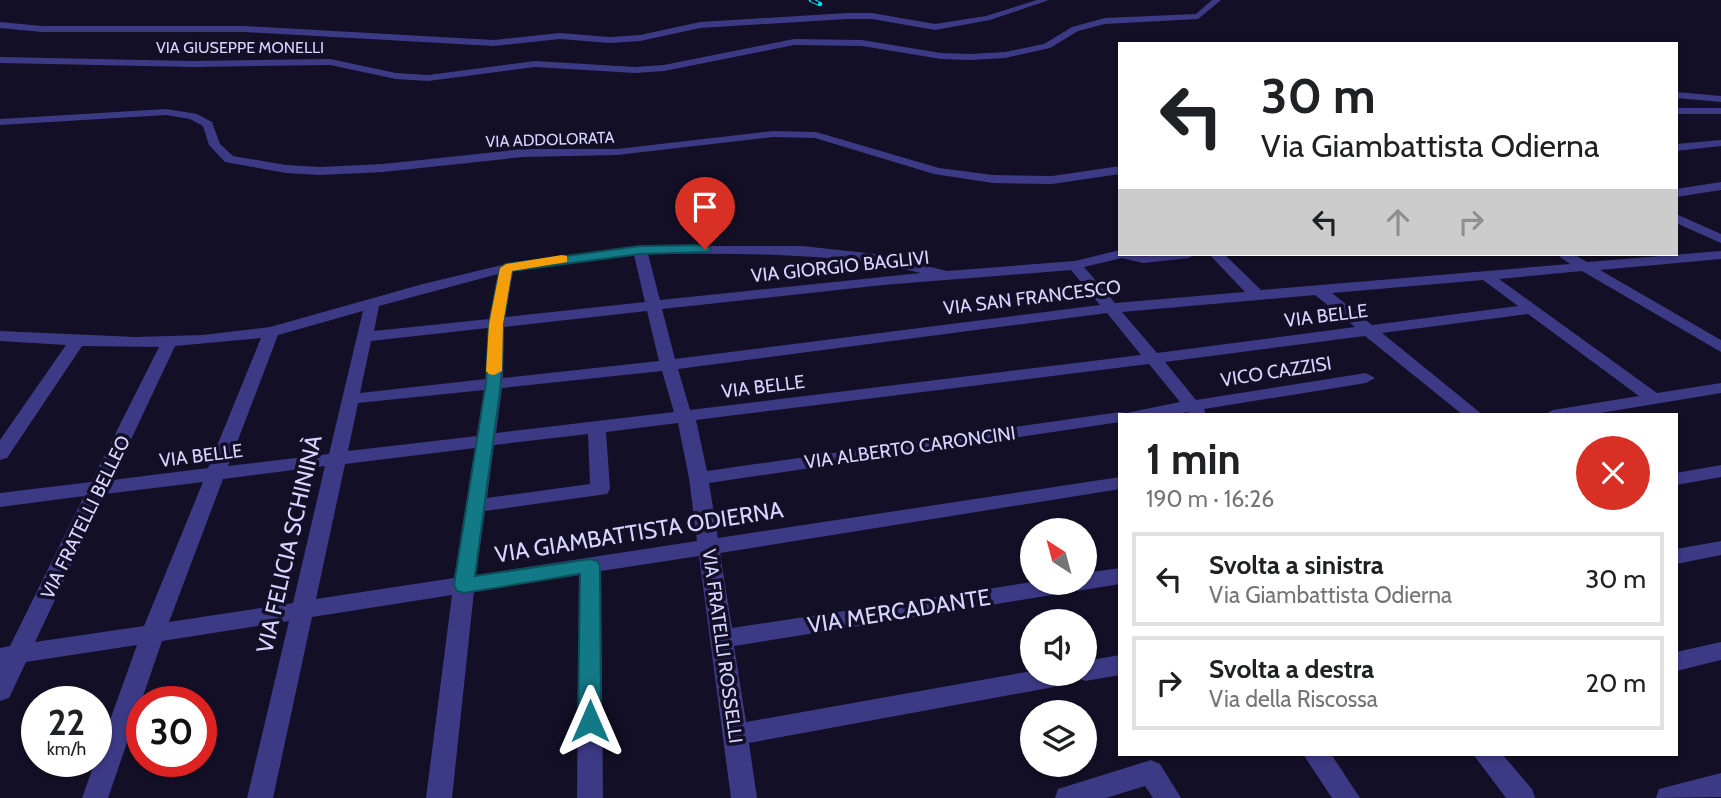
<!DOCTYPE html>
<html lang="it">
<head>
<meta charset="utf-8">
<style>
  body { margin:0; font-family:Cabin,sans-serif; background:#f2f2f2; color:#202124; height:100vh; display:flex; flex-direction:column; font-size:26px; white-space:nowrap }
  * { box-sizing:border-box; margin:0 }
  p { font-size:23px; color:#757577 }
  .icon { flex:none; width:38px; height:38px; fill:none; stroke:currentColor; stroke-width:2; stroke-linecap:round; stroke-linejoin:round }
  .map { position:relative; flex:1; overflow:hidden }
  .details { position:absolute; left:1118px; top:413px; width:560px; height:343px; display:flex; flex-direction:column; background:#fff; border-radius:0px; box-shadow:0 2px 5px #0004 }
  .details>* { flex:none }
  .top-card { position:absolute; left:1118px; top:42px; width:560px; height:214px; border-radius:0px; box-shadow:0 2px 5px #0004; background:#fff; color:#202124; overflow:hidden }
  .needle { width:46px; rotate:324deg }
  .buttons { position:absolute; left:1020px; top:518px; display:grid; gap:14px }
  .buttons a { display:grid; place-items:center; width:77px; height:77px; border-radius:50%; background:#fff; box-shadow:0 2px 5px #0004; font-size:35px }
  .speed { position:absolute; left:21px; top:686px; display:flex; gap:14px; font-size:35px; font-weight:700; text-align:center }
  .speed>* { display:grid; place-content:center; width:91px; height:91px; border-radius:50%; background:#fff; box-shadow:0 2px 5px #0004; line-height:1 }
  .speed small { font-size:18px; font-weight:400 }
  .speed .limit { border:10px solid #d22; background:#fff; color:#111 }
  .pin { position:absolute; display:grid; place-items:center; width:60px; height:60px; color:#fff; margin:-72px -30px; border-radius:50% 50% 50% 0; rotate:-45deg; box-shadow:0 0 7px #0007 }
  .pin .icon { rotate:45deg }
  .me { position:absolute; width:77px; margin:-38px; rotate:0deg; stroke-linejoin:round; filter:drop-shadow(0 0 5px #0008) }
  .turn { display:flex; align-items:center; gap:24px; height:147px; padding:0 28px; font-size:32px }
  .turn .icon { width:91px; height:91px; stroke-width:2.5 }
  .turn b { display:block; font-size:49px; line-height:60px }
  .lanes { display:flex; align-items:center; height:66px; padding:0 28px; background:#0003; justify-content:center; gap:35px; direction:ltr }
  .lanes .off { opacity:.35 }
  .round { display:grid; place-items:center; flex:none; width:74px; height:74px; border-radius:37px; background:#f2f2f2 }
  .overview { display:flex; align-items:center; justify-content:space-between; height:119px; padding:0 28px }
  h1 { font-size:42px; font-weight:700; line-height:52px }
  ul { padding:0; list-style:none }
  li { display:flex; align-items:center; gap:21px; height:94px; margin:0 14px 10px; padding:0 14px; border:4px solid #e0e0e0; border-radius:0px }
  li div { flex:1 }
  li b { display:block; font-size:26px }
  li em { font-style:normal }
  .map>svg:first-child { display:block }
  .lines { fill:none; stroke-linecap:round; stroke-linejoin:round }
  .minor { fill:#3d3a85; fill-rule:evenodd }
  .rail-casing { stroke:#00e5ff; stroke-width:4.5 }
  .rail { stroke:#130f26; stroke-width:2.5; stroke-dasharray:8; stroke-linecap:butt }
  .route { fill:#127987; stroke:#0c4f58; stroke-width:2 }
  .slow { fill:#f59e0b }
  .labels { text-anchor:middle; stroke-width:7; stroke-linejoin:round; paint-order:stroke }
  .far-street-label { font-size:16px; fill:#d9d4ff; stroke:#130f26 }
  .street-label { font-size:19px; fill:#d9d4ff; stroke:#130f26 }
  .near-street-label { font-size:23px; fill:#d9d4ff; stroke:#130f26 }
</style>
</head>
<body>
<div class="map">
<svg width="1721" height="798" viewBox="0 0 1721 798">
  <rect width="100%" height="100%" fill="#130f26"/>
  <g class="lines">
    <g class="minor">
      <path d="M1037 0H1049L990 20 935 30 872 19H847L700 28 640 41 610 43 560 39 494 46 244 32H42L0 28V22L42 26H244L494 40 560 33 610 37 640 35 700 22 847 13H872L935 24 986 16Z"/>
      <path d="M1212 0H1221L1198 19 1105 24 1078 31 1050 48 1005 58 970 60 941 59 862 46 794 45 664 71 635 73 535 67 428 81 396 79 330 65 194 67 0 63V57L194 61 330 59 396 73 428 75 535 61 635 67 664 65 794 39 862 40 941 53 970 54 1005 52 1044 44 1072 27 1105 18 1196 14Z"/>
      <path d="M1676 92 1721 96V102L1676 98Z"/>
      <rect x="1676" y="108" width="45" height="6"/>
      <path d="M166 109 197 114 212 122 220 144 233 156 286 165 320 167 383 164 523 149H617L773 131 816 132 939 168 993 175 1052 176 1120 166V174L1052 184 993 183 934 174 815 138 773 137 617 155 523 157 383 172 320 175 286 173 225 162 209 145 203 126 190 119 166 115 0 125V119Z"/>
      <path d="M1721 140V146L1676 151V144Z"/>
      <path d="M1721 182V190L1676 197V189Z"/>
      <path d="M1676 214 1721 234V243L1676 223Z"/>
      <path d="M640 246H802L876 254 947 271 1075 261 1120 250V254H1196L1189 258 1143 263 1122 258 1084 267 1115 303 1245 292 1209 254H1224L1261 290 1570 264 1556 254H1573L1587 262 1721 251V259L1600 270 1721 340V352L1582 271 1499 279 1657 393 1721 383V393L1588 415H1544L1553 410 1639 396 1528 314 1382 333 1483 415H1463L1365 336 1165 362 1196 400 1366 373 1375 378 1366 383 1204 409 1206 415H1190L1188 412 1169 415H1120V422L709 483 718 538 1120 477V489L720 553 732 628 1032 582 1085 583V573L1120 568V584L734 646 746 722 1032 671V674H1085V661L1120 655V675L1085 681 1080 679 1070 684 749 743 757 798H731L699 556 601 571 603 798H577L579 575 474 591 452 798H426L452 595 312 617 273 798H247L289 621 162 641 108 798H82L137 645 26 662 9 698 0 701V648L10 646 84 496 0 507V493L91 482 159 347 82 346 7 458 0 460V440L66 345 0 341V331L136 337 203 335 270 327 423 284 506 264ZM648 254C740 254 831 251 921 273L660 300ZM634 255 645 302 505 317 513 271ZM1071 270 1100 305 675 359 662 309 883 285ZM498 274 489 319 374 331 379 306ZM1483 280 1518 306 1372 325 1332 293ZM1315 295 1355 327 1157 353 1122 312ZM363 311 329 454 228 466 278 335ZM647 311 659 361 503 378 504 327ZM1107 313 1141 355 690 410 678 369ZM488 328 486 379 360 393 371 341ZM261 338 208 468 112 480 175 346ZM1149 364 1180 402 1126 413 1120 412 707 471 696 420ZM662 371 674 412 496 433 502 388ZM484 390 477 436 348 451 358 403ZM678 423 689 478 697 541 476 575 485 511 607 494 610 489 606 432ZM588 434 590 484 487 498 494 445ZM475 448 454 578 316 599 345 464ZM325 466 293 603 169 622 223 479ZM203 482 144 626 35 642 105 494Z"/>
      <path d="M1721 465V477L1676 485V473Z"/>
      <path d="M1721 541V555L1676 564V549Z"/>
      <path d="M1721 642V660L1676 671V652Z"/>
      <path d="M1303 754H1331L1360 798H1332Z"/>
      <path d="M1473 754H1502L1532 789 1535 798H1506Z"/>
      <path d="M1151 760 1160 764 1181 798H1153L1145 786 1106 798H1055L1058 789Z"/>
      <path d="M1721 773V797L1656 798 1659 789Z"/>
    </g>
    <defs>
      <path id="rail" d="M811 0 820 4"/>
    </defs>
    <use href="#rail" class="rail-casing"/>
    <use href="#rail" class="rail"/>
  </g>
  <path class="route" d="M705 245 711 249 709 252 640 254 512 271 503 324 501 383 475 576 590 559 597 561 600 566 601 721 598 727 590 730 582 727 578 721 580 574 464 593 457 591 454 585 486 383 489 324 500 268 506 264 640 246Z"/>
  <path class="slow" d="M562 255 567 256V262L512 271 503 324 502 371 494 375 489 374 486 371 489 324 500 268 506 264Z"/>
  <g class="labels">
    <g class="far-street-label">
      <text x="240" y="53">VIA GIUSEPPE MONELLI</text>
      <text transform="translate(550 139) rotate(-2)" y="6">VIA ADDOLORATA</text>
    </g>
    <g class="street-label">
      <text transform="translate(840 266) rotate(-6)" y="7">VIA GIORGIO BAGLIVI</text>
      <text transform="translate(1032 297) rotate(-7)" y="7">VIA SAN FRANCESCO</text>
      <text transform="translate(1326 315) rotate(-7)" y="7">VIA BELLE</text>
      <text transform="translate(1276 371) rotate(-9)" y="7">VICO CAZZISI</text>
      <text transform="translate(763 386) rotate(-7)" y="7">VIA BELLE</text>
      <text transform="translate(910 447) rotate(-8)" y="7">VIA ALBERTO CARONCINI</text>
      <text transform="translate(201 455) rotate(-7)" y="7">VIA BELLE</text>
      <text transform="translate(85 517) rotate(-64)" y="7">VIA FRATELLI BELLEO</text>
      <text transform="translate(723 646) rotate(82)" y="7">VIA FRATELLI ROSSELLI</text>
    </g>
    <g class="near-street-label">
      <text transform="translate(639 532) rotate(-9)" y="8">VIA GIAMBATTISTA ODIERNA</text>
      <text transform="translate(289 544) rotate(-77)" y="8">VIA FELICIA SCHININÀ</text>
      <text transform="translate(899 611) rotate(-9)" y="8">VIA MERCADANTE</text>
    </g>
  </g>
</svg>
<div class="buttons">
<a><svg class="needle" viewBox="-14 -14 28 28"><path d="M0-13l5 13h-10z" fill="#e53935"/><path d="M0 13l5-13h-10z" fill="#757577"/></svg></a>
<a><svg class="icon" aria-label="sound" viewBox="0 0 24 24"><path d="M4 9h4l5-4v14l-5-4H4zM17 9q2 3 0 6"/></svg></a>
<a><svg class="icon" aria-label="layers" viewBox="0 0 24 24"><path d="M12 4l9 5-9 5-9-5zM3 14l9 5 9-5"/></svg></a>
</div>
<div class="speed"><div>22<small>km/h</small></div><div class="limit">30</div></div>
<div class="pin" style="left:705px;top:249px;background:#d93025"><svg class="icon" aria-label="arrive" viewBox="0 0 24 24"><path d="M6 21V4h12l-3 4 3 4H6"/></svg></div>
<svg class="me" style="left:590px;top:721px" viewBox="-20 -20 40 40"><path d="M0-17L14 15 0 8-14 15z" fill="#127987" stroke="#fff" stroke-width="4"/></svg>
<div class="top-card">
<div class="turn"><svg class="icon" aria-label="left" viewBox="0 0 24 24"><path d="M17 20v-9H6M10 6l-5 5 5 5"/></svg><div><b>30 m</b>Via Giambattista Odierna</div></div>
<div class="lanes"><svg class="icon" aria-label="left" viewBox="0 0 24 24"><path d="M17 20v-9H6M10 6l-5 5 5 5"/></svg><svg class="icon off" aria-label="ahead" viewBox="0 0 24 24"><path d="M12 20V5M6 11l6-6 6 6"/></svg><svg class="icon off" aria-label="right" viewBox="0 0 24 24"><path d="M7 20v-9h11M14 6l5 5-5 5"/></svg></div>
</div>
<section class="details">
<div class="overview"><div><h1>1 min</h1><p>190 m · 16:26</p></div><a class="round" style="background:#d93025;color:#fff"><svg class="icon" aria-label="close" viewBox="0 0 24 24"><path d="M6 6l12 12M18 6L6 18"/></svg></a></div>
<ul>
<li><svg class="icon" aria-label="left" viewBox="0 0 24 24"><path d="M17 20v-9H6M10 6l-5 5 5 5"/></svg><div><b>Svolta a sinistra</b><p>Via Giambattista Odierna</p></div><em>30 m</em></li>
<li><svg class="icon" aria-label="right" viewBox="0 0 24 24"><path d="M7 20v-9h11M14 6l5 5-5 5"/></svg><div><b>Svolta a destra</b><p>Via della Riscossa</p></div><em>20 m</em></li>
</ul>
</section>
</div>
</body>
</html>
